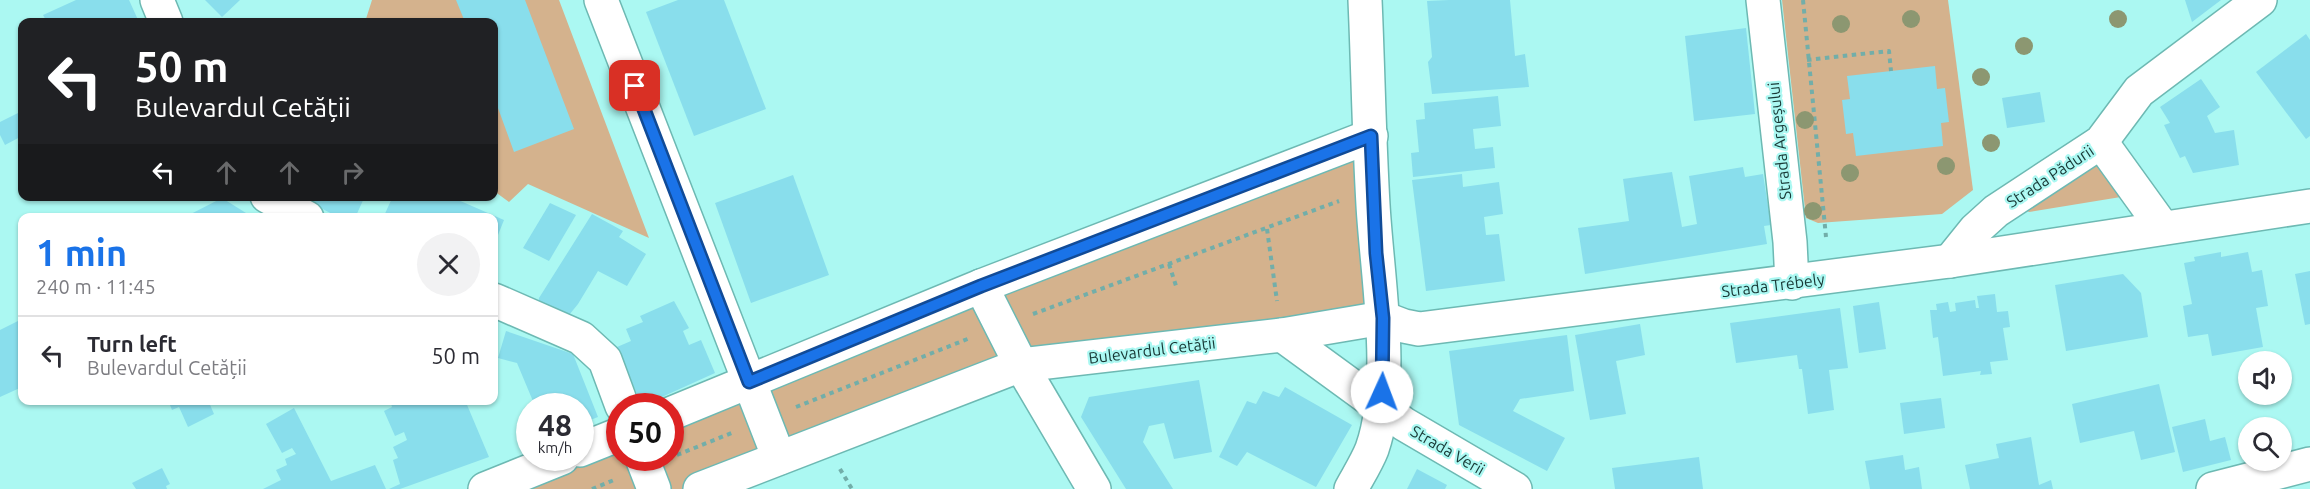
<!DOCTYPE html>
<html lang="en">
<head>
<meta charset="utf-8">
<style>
  body { margin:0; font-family:Ubuntu,sans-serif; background:#f2f2f3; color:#2b2b33; height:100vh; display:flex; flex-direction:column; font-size:22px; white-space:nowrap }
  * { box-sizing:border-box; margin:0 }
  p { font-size:20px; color:#7c7c81 }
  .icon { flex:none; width:33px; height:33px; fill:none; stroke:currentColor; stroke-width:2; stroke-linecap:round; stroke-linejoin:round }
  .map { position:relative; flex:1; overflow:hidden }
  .details { position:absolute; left:18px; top:213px; width:480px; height:192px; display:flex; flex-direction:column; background:#fff; border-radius:12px; box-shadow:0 2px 4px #0004 }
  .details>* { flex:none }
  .hud { position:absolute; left:18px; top:18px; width:480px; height:183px; border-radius:12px; box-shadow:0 2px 4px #0004; background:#202124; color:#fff; overflow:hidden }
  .controls { position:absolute; left:2238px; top:351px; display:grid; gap:12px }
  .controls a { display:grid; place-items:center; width:54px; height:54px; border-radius:50%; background:#fff; box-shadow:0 2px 4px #0004; font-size:30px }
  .speed { position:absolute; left:516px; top:393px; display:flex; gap:12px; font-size:30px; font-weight:700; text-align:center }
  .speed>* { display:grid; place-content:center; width:78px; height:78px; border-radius:50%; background:#fff; box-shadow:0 2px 4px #0004; line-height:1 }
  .speed small { font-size:15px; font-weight:400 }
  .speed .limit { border:9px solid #d22; background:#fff; color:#111 }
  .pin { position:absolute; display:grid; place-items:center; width:51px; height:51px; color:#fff; margin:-26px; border-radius:12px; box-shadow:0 3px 9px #0006 }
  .me { position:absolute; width:66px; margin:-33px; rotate:2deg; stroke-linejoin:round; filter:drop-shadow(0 0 4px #0008) }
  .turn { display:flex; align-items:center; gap:21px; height:126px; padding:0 18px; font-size:27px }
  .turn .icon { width:78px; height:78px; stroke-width:2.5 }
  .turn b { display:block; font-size:42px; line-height:51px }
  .lanes { display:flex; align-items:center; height:57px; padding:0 18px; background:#0003; justify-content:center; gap:30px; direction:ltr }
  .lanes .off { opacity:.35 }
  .round { display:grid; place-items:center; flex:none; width:63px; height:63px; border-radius:32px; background:#f2f2f3 }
  .headline { display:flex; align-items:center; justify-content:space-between; height:102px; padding:0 18px }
  h1 { font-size:36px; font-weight:700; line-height:45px; color:#1a73e8 }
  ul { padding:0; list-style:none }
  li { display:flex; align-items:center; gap:18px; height:78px; padding:0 18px; border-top:2px solid #e1e1e2 }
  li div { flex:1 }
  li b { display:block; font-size:22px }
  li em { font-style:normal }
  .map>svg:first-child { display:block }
  .green { fill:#d4b28d }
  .building { fill:#89deec }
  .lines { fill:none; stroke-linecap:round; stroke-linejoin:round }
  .minor-casing { stroke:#6db9b3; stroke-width:36 }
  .major-casing { stroke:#6db9b3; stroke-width:36 }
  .path { stroke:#72aea9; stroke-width:4; stroke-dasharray:4.5 4.5; stroke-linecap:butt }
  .minor { stroke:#fff; stroke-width:33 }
  .major { stroke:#fff; stroke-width:33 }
  .tree { fill:#8c9771 }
  .route-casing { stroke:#114b97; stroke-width:15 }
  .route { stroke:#1a73e8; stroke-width:10 }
  .labels { text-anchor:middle; stroke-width:4.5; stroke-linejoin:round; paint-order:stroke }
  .street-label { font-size:16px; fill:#183835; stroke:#abf8f2 }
</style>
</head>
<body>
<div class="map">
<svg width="2310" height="489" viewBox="0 0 2310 489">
  <rect width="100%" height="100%" fill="#abf8f2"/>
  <g class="green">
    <path d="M372 0H559L649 238 528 184 509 202 494 191V22H365Z"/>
    <path d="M1782 0H1948L1973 190 1942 214 1818 223 1806 218Z"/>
    <path d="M1371 136 1383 318 1021 365 700 489H485L619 434 620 458H670L671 414Z"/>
    <path d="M2106 141 2133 195 2029 212 2026 210Z"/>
  </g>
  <g class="building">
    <path d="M76 0H129L139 22H47L43 15Z"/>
    <path d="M205 0H240L222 17Z"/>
    <path d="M456 0H525L574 129 514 152 494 97V22H465Z"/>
    <path d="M678 0H724L766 109 694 136 646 12Z"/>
    <path d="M1449 0H1510L1515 56 1525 54 1529 87 1432 94 1428 62 1432 57 1427 1Z"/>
    <path d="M2185 0H2221L2192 22Z"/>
    <path d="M1746 28 1755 114 1694 121 1685 36Z"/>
    <path d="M2306 34 2310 40V136L2306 139 2256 72Z"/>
    <path d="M1935 66 1937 89 1945 88 1949 122 1941 123 1943 146 1856 156 1853 133 1846 134 1842 100 1850 99 1847 76Z"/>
    <path d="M2201 79 2220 107 2207 116 2215 133 2234 130 2239 165 2193 173 2185 156 2180 158 2164 125 2170 123 2160 107Z"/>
    <path d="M2040 92 2045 122 2007 128 2002 98Z"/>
    <path d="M1498 96 1501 126 1473 129 1475 149 1493 147 1495 168 1413 177 1411 153 1419 152 1416 120 1425 119 1424 103Z"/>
    <path d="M22 111V136L5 145 0 135V122Z"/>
    <path d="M1743 167 1745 177 1763 174 1771 225 1764 226 1767 244 1585 274 1578 228 1629 221 1623 179 1672 172 1682 227 1697 224 1689 176Z"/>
    <path d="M1462 174 1463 187 1499 182 1503 214 1484 217 1486 235 1499 234 1505 281 1426 291 1412 180Z"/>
    <path d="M793 175 829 275 751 303 715 203Z"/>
    <path d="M313 196H365L355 218H340L309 202Z"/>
    <path d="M393 196H449L504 220 494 245V218H383Z"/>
    <path d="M222 198 254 218H183Z"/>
    <path d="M550 203 576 215 549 261 523 248Z"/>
    <path d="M592 214 623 231 619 237 646 254 627 286 598 271 578 304 565 320 537 309 539 298Z"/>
    <path d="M2221 252V257L2248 252 2252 272 2262 270 2268 306 2256 308 2263 347 2212 356 2208 334 2188 337 2183 306 2192 304 2184 263 2195 261 2194 257Z"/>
    <path d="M2310 271V324L2305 325 2295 274Z"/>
    <path d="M2123 274 2141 293 2148 337 2066 351 2055 285Z"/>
    <path d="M1995 294 1997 312 2008 311 2010 327 2003 328 2008 360 1990 362 1992 374 1980 375 1981 371 1943 376 1938 337 1933 338 1930 310H1937L1936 304 1948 302 1950 312 1956 311 1955 303 1975 300 1976 308H1979L1977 296Z"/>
    <path d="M674 301 689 328 683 331 689 345 701 340 715 373 642 406 617 347 631 341 626 329 643 322 640 316Z"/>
    <path d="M1879 302 1886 349 1859 353 1853 306Z"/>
    <path d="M1840 308 1848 368 1829 370 1834 410 1808 414 1802 369H1799L1797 355 1736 363 1730 323Z"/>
    <path d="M22 319V387L0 397V330Z"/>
    <path d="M1640 324 1645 355 1616 361 1626 414 1590 420 1575 335Z"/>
    <path d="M506 331 573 354 598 417 580 424V406H535L517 363 498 358Z"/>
    <path d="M1567 335 1574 391 1520 399 1513 411 1565 438 1547 471 1459 425 1449 351Z"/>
    <path d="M1199 380 1212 452 1174 459 1164 423 1149 426 1143 442 1173 489H1126L1081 417 1089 397Z"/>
    <path d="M2159 384 2175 452 2141 460 2134 431 2080 443 2072 404Z"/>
    <path d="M1285 387 1352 425 1316 487 1247 452 1237 466 1219 457 1247 401 1256 404 1263 391 1279 397Z"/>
    <path d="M1941 398 1945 428 1904 434 1900 403Z"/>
    <path d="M168 400H208L214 414 188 427 179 407 172 410Z"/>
    <path d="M390 400H465L489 457 400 489H389L400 484 393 460 398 458 393 447 407 440 404 432 395 436 384 411 392 407Z"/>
    <path d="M294 408 331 481 375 465 386 489H263L281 480 276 470 287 465 285 459 296 454 292 448 282 453 266 424Z"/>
    <path d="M2205 419 2210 441 2225 437 2231 460 2183 472 2172 427Z"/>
    <path d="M2031 437 2039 485 2051 480 2053 489H1970L1965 465 1999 458 1996 444Z"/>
    <path d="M1903 455 1905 470 1919 467 1922 489H1870L1865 461Z"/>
    <path d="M1699 457 1703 489H1615L1612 468Z"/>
    <path d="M162 468 170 484 166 486 167 489H136L132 483Z"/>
    <path d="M1417 469 1447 485 1445 489H1407Z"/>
  </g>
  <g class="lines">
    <defs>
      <g id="minor">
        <path d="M157 0 166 22"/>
        <path d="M601 0 779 458"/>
        <path d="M1763 0 1790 242 1792 283"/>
        <path d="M2101 142 2163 228"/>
        <path d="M267 196 307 218"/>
        <path d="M1950 261 1975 230 1996 211 2101 142 2139 91 2260 0"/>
        <path d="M981 286 1021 365 1094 489"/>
        <path d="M494 300 581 338 605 360 622 406"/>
        <path d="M1282 335 1404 424 1515 489"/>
        <path d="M670 414 981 286 1371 136"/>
        <path d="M580 450 620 434"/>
        <path d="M642 458 654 489"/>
        <path d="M485 489 562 458"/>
        <path d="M700 489 1021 365 1282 335 1383 318 1404 326 1419 329 1950 261 2310 206"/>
        <path d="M2213 489 2310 464"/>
      </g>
      <path id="major" d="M1351 489C1358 476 1367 462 1372 449 1396 380 1377 277 1373 205 1369 136 1368 68 1365 0"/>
    </defs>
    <use href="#minor" class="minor-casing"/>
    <use href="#major" class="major-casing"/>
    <g class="path">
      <path d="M1803 0 1826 237"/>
      <path d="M1807 60 1889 51 1891 71"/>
      <path d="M1267 229 1277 301"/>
      <path d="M1169 264 1176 286"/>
      <path d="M1033 314 1339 201"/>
      <path d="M796 407 970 338"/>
      <path d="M677 455 734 432"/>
      <path d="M840 469 852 489"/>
      <path d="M592 489 614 480"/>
    </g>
    <use href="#minor" class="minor"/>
    <use href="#major" class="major"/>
  </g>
  <g class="tree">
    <circle cx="1911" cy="19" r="9"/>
    <circle cx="2118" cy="19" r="9"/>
    <circle cx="1841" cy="24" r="9"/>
    <circle cx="2024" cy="46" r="9"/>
    <circle cx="1981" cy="77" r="9"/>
    <circle cx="1805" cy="120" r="9"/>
    <circle cx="1991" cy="143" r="9"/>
    <circle cx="1946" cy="166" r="9"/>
    <circle cx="1850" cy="173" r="9"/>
    <circle cx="1813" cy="211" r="9"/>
  </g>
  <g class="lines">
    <defs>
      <path id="route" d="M635 86 749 382 981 286 1371 136 1376 253 1383 318 1382 392"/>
    </defs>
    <use href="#route" class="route-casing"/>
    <use href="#route" class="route"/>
  </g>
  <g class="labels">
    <g class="street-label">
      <text transform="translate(1779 141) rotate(-96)" y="6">Strada Argeșului</text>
      <text transform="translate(2050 176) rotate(-33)" y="6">Strada Pădurii</text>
      <text transform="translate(1773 285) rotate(-7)" y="6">Strada Trébely</text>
      <text transform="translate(1152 350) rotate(-7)" y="6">Bulevardul Cetății</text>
      <text transform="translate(1448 450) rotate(30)" y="6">Strada Verii</text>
    </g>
  </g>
</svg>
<div class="controls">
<a><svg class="icon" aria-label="sound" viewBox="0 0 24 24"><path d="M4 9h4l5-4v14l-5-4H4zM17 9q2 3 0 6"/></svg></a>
<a><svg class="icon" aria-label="search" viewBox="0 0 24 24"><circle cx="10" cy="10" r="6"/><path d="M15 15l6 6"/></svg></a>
</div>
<div class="speed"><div>48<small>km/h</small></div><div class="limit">50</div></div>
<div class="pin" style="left:635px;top:86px;background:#d93025"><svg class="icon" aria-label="arrive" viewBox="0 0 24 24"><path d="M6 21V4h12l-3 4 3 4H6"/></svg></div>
<svg class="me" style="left:1382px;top:392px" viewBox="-20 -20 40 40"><circle r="19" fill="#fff"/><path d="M0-13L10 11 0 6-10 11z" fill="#1a73e8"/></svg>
<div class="hud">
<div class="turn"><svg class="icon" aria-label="left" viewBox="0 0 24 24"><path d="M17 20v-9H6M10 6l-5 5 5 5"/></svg><div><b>50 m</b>Bulevardul Cetății</div></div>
<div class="lanes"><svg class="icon" aria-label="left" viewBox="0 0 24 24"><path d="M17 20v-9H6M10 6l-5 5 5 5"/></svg><svg class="icon off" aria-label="ahead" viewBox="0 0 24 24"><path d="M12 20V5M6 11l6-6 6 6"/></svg><svg class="icon off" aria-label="ahead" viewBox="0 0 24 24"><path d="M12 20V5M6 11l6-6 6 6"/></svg><svg class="icon off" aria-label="right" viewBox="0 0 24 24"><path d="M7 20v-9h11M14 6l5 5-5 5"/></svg></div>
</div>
<section class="details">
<div class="headline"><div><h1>1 min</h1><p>240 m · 11:45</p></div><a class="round"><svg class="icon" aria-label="close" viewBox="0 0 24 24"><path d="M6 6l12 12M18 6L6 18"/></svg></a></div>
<ul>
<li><svg class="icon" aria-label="left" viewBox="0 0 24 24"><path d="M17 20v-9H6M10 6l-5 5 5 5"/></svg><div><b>Turn left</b><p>Bulevardul Cetății</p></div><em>50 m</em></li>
</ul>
</section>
</div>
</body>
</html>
